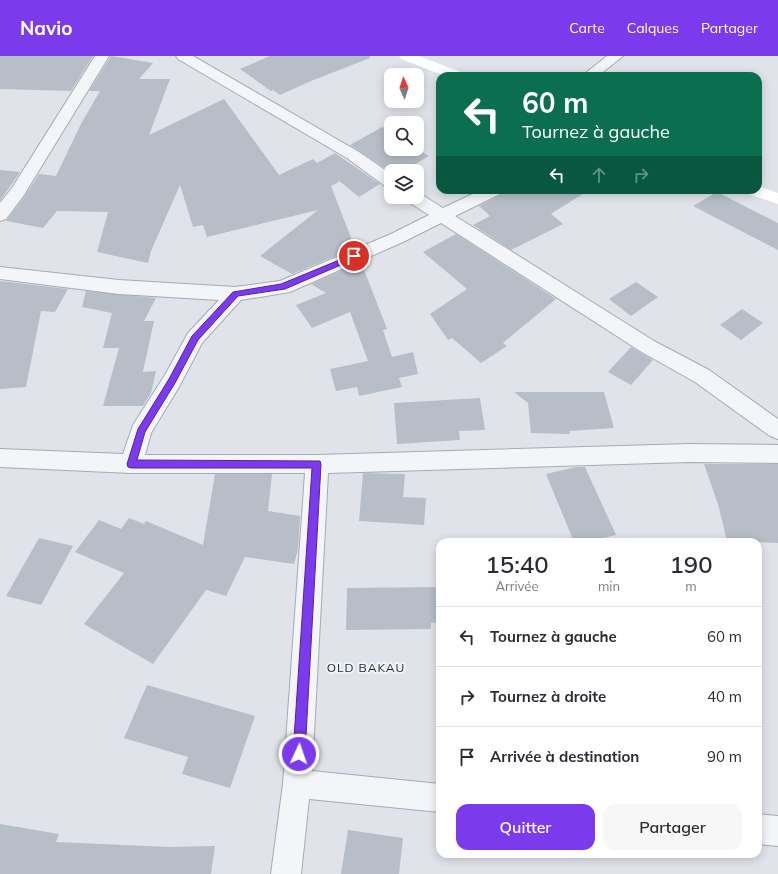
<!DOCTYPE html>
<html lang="fr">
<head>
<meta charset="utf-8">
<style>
  body { margin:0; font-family:Mulish,sans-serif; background:#f7f7f7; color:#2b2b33; height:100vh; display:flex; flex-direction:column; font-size:15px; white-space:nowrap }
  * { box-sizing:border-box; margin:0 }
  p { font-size:13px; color:#7c7c81 }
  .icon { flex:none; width:22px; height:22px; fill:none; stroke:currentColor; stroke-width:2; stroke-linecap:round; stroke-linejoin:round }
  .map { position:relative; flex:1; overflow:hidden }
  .drawer { position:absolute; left:436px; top:482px; width:326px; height:320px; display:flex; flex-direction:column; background:#fff; border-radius:12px; box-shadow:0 2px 10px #0003 }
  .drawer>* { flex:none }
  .top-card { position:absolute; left:436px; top:16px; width:326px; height:122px; border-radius:12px; box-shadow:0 2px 10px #0003; background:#0b6e4f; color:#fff; overflow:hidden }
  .needle { width:26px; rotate:357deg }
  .tools { position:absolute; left:384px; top:12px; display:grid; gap:8px }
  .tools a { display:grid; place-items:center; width:40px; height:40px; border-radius:8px; background:#fff; box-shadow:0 2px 10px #0003; font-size:20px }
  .pin { position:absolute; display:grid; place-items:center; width:34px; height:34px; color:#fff; margin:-17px; border:2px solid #fff; border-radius:50%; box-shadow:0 1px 4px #0007 }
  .me { position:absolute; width:44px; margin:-22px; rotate:3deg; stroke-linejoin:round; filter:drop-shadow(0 0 3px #0008) }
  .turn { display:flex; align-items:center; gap:14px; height:84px; padding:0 20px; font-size:18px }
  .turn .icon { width:52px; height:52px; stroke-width:2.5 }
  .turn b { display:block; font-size:28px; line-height:34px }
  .lanes { display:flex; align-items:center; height:38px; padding:0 20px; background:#0003; justify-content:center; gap:20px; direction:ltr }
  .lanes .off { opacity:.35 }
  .eta { display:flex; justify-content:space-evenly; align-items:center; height:68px; text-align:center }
  .eta b { font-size:24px; font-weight:600; line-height:28px }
  .primary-button { display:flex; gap:8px; margin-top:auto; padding:8px 20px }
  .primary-button a { flex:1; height:46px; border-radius:12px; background:#7c3aed; color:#fff; font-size:16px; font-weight:600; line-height:46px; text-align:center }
  .primary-button a+a { background:#f7f7f7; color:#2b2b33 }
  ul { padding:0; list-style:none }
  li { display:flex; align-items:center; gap:12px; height:60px; padding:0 20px; border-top:1px solid #e1e1e2 }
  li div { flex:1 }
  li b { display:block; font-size:15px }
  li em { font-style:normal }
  header { display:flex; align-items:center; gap:24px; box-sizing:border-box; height:56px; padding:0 20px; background:#7c3aed; color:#fff }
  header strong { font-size:19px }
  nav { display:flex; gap:22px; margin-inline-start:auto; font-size:14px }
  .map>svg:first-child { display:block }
  .building { fill:#b7bec7 }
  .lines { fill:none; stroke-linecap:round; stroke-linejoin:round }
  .street-casing { stroke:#a5abb4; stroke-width:2 }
  .street { fill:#f3f5f8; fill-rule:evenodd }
  .secondary { fill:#fff; fill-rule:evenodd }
  .route { fill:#7c3aed; stroke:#51269a }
  .labels { text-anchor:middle; stroke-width:4; stroke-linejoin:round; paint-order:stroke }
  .neighbourhood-label { font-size:12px; letter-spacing:1px; fill:#1a2432; stroke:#f0f3f7 }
</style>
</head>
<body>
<header>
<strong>Navio</strong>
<nav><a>Carte</a><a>Calques</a><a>Partager</a></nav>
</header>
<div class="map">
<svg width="778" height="818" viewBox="0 0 778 818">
  <rect width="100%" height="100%" fill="#e0e4ea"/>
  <g class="building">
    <path d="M0 0H93L71 35 0 33Z"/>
    <path d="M111 0 153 7 139 23H170L149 79 224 43 279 119 313 103 317 107 335 97 380 128 359 141 338 124 339 126 331 130 355 192 292 218 260 200 318 154 207 181 203 169 193 171 180 129 151 195 148 207 97 196 108 156 57 155 43 172 6 165 25 140 39 118 56 120 81 68 100 35H89Z"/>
    <path d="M270 0H370V2L311 25 280 39 273 34 271 35 240 13Z"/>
    <path d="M382 71 391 76V93H417L429 100 404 115 391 116 350 89Z"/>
    <path d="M0 114 20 116 0 145Z"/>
    <path d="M503 134H589L551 158 563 168 511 194 473 169 490 160 479 150 501 139Z"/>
    <path d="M717 136 778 167V194L693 150Z"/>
    <path d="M456 178 556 243 503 287 507 290 481 307 452 282 448 284 430 258 467 233 423 196Z"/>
    <path d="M361 206 387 273 383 274 392 301 413 296 418 318 399 322 402 331 359 340 357 331 336 335 330 313 368 305 350 256 312 272 296 249 326 237 311 228Z"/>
    <path d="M0 225 68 233 55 256 41 255 26 331 0 333Z"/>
    <path d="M636 226 658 241 631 260 609 243Z"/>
    <path d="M86 235 156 242 144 265H154L143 316 156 315 151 337 143 350H103L119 292H103L112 257 82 251Z"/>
    <path d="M742 253 763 267 741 284 720 269Z"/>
    <path d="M631 291 653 304 631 329 608 316Z"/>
    <path d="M514 336H604L614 372 569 375 570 378 531 377 528 347Z"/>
    <path d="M480 342 485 374 459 375 460 384 397 388 394 347Z"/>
    <path d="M704 408H778V487L727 485 718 448Z"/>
    <path d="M576 411H585L616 479 586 486H574L546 418Z"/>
    <path d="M363 417 405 418 403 441 426 442 424 469 359 465Z"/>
    <path d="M215 418H272L268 455 300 460 298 493 294 508 245 501 226 540 206 534 153 608 84 568 124 517 75 496 99 464 121 473 129 462 144 468 146 465 203 489Z"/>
    <path d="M39 482 73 490 41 549 6 540Z"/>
    <path d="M440 531V566L431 567V573L346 574 347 532Z"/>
    <path d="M147 629 255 660 230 732 182 718 188 701 124 682Z"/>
    <path d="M0 768 59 778 56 786 168 791 215 790 211 818H0Z"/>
    <path d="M348 774 403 782 399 818H341Z"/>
  </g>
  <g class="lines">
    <defs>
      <g id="street">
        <path d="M95 0H109L24 139 6 163 0 165V147L12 132Z"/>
        <path d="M176 0H193L359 96 391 118V131L385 130 347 102 178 3Z"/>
        <path d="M607 0H623L598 20H582Z"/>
        <path d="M481 134H502L500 138 455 160 654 285 709 314 778 363V383L770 380 695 326 640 295 441 167 403 186 290 236 241 244 202 287 179 331 151 377 145 399H317L689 388 778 389V407L689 406 328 417 312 715 440 728V756L309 743 301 818H271L283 728 305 417H131L0 411V393L123 398 133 369 165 319 188 277 219 244 119 238 0 223V211L119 224 235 231 280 225 391 178 429 159 407 145 405 141H417V137H419L443 152Z"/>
        <path d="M758 758 778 760V790L758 788Z"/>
      </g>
    </defs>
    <use href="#street" class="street-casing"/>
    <use href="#street" class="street"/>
    <g class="secondary">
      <path d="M399 0H419L463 17 465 20H445L401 3Z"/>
      <path d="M758 130 778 137V148L749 138 747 134H758Z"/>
    </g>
  </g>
  <path class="route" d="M354 198 358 200 357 202 285 233 238 240 198 284 175 327 145 376 137 404 320 405 321 408 305 698 303 702 299 703 295 702 293 698 312 412H131L128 411 127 408 138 373 169 323 192 280 233 236 281 228Z"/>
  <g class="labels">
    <g class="neighbourhood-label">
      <text x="366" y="616">OLD BAKAU</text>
    </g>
  </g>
</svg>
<div class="tools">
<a><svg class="needle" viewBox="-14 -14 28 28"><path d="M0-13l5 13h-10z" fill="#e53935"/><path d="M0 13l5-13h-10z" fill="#7c7c81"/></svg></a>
<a><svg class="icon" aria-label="search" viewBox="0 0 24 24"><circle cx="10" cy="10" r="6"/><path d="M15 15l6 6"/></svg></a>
<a><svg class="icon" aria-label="layers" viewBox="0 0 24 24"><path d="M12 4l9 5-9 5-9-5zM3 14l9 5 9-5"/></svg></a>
</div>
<div class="pin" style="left:354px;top:200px;background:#d93025"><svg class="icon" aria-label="arrive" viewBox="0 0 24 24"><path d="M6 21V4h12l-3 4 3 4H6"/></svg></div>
<svg class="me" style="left:299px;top:698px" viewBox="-20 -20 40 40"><circle r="17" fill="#7c3aed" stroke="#fff" stroke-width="3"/><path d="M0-11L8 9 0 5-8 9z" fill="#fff"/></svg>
<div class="top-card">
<div class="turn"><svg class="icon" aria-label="left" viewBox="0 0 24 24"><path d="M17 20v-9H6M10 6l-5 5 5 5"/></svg><div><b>60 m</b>Tournez à gauche</div></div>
<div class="lanes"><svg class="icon" aria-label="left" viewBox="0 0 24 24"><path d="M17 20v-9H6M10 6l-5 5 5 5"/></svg><svg class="icon off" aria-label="ahead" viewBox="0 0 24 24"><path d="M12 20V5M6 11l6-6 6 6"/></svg><svg class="icon off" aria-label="right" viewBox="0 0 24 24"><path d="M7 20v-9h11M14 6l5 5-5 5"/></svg></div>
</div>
<section class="drawer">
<div class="eta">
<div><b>15:40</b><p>Arrivée</p></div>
<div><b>1</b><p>min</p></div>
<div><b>190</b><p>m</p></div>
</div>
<ul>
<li><svg class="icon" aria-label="left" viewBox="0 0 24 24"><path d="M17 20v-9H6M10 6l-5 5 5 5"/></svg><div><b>Tournez à gauche</b></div><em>60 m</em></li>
<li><svg class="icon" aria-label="right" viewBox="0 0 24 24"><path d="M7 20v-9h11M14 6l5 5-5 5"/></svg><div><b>Tournez à droite</b></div><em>40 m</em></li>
<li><svg class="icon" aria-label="arrive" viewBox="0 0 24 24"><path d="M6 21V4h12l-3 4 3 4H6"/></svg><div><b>Arrivée à destination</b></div><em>90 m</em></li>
</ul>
<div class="primary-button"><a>Quitter</a><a>Partager</a></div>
</section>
</div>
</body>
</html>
